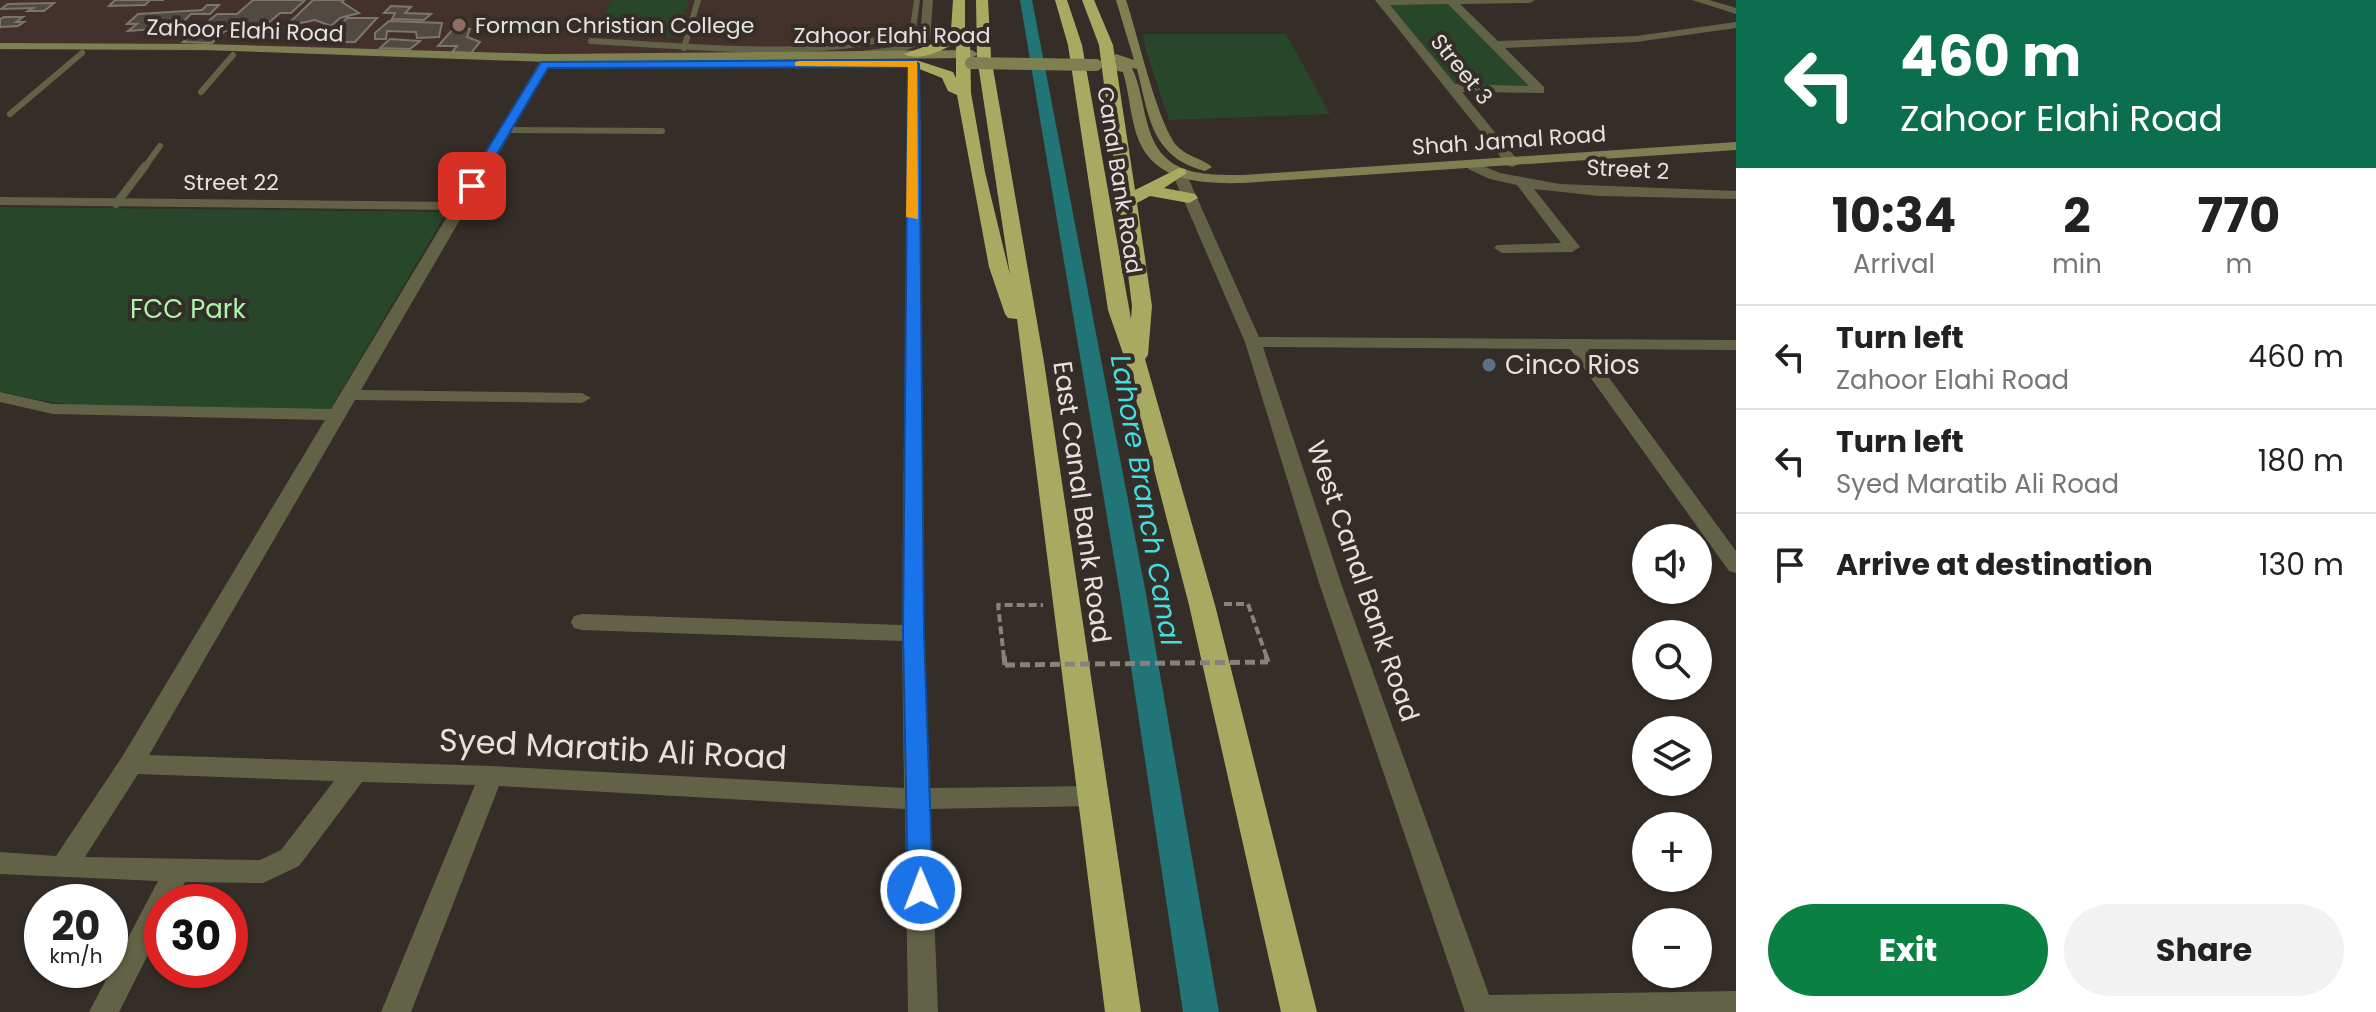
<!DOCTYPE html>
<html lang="en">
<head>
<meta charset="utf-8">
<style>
  body { margin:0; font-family:Poppins,sans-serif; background:#f2f2f2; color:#222; height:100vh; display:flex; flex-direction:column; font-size:30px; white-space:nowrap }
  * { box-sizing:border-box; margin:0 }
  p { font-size:26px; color:#767676 }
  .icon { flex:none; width:44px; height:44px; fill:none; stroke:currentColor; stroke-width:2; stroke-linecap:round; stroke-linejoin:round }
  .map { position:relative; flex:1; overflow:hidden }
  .side { display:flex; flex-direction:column; background:#fff; width:640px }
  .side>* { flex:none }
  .top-card { background:#0b6e4f; color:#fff; overflow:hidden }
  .fabs { position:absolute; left:1632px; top:524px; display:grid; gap:16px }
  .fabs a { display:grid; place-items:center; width:80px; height:80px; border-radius:50%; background:#fff; box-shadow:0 2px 6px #0004; font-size:40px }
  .speed { position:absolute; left:24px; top:884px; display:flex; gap:16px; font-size:40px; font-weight:700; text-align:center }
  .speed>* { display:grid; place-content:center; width:104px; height:104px; border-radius:50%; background:#fff; box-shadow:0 2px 6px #0004; line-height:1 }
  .speed small { font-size:20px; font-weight:400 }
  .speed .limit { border:12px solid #d22; background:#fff; color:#111 }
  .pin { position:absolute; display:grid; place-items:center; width:68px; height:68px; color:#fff; margin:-34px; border-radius:16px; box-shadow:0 4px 12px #0006 }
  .me { position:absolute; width:88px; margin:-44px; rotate:359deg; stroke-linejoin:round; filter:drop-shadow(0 0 6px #0008) }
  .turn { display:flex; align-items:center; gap:28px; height:168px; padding:0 32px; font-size:36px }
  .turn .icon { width:104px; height:104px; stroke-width:2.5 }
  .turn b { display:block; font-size:56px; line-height:68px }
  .eta { display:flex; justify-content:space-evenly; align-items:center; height:136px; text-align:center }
  .eta b { font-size:48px; font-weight:700; line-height:56px }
  .primary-button { display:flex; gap:16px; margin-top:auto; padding:16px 32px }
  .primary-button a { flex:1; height:92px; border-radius:48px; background:#0b8043; color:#fff; font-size:32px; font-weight:700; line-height:92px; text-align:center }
  .primary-button a+a { background:#f2f2f2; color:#222 }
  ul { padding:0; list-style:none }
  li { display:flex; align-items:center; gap:24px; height:104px; padding:0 32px; border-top:2px solid #e0e0e0 }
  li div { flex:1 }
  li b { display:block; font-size:30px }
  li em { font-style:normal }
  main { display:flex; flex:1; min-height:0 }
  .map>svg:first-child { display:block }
  .education { fill:#44312b }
  .green { fill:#28472a }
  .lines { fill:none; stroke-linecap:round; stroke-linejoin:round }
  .canal { fill:#227576; fill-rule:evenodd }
  .building { fill:#504a43; stroke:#7b756e; stroke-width:2 }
  .path-far1 { stroke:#88827e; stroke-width:4; stroke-dasharray:8 4; stroke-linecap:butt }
  .path { stroke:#88827e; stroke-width:5; stroke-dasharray:10 5; stroke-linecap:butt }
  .lane-far1 { stroke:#626346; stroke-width:6 }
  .lane { stroke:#626346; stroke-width:8 }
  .street { fill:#626346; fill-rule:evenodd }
  .secondary { fill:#7f8052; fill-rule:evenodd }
  .highway { fill:#a9aa61; fill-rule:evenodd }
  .path-bridge { stroke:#88827e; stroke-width:5; stroke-dasharray:10 5; stroke-linecap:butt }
  .secondary-bridge { stroke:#7f8052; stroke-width:12 }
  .route { fill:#1a73e8; stroke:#114b97; stroke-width:2 }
  .slow { fill:#f59e0b }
  .education-dot { fill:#8d6e63; stroke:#342d28; stroke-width:3 }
  .service-dot { fill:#5c6f8a; stroke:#342d28; stroke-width:3 }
  .labels { text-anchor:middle; stroke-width:8; stroke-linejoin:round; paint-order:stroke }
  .far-poi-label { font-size:22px; fill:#e7e2df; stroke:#342d28; text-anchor:start }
  .far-street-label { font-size:22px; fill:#e7e2df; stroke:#342d28 }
  .park-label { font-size:26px; fill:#a9f6ac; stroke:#342d28 }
  .poi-label { font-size:26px; fill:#e7e2df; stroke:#342d28; text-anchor:start }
  .street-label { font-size:26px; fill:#e7e2df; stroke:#342d28 }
  .water-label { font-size:28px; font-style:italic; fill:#42dee0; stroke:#342d28 }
  .near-street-label { font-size:32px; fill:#e7e2df; stroke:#342d28 }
</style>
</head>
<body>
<main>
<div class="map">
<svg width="1736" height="1012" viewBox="0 0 1736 1012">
  <rect width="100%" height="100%" fill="#342d28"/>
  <path class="education" d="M0 0H919L918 55 0 50Z"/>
  <g class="green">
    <path d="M612 0H689L676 37 593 36Z"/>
    <path d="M1382 2H1452L1540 90 1452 88Z"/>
    <path d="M1143 34H1286L1330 114 1169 120 1146 50Z"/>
    <path d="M0 207 447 212 330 409C226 408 100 419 0 391Z"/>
  </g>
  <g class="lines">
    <path class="canal" d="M1020 0H1032L1146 594 1219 1012H1183L1120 594Z"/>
  </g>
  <g class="building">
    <path d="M115 0H164H150L145 5 109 6Z"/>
    <path d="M253 0H305L291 13H280L264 27 225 31 212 43 183 42 217 14H237Z"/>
    <path d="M313 0H344L342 2 359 13 340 18 331 26 315 20 286 26Z"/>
    <path d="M54 3 44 11H28L33 8 1 9 8 4Z"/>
    <path d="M207 5H219L210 14H191L178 27 128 31 137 24H127L138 14 202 10Z"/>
    <path d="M391 6 411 7 405 13 431 14 424 20 392 19 395 13H384Z"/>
    <path d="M4 17H23L16 22H24L18 26 0 27V19Z"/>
    <path d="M347 18H377L355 42H324Z"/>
    <path d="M389 21 442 23 439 37 417 38 416 32 387 31 386 39H375V33Z"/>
    <path d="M454 28 470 29 467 37 480 42 471 53 452 52 457 46H438Z"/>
    <path d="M390 39 420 41 410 49 380 48Z"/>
  </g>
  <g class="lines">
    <g class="path-far1">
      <path d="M1224 604H1248L1267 658"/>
      <path d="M1004 658 998 605H1043"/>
    </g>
    <g class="path">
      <path d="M1004 656 1005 665"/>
      <path d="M1266 656 1268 662"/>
    </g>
    <g class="lane-far1">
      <path d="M591 41C674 45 841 64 913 28L917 0"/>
      <path d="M684 48 698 0"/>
      <path d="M201 92 233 55"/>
      <path d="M10 114 82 53"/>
      <path d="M506 130 662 131"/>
      <path d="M144 168 160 146"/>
    </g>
    <path class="lane" d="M116 204 145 166"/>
    <g class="street">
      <path d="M923 0H933L930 40 902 52 853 56V52L901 46 920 37Z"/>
      <path d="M1375 0H1535L1530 3 1460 4 1498 41 1636 36 1736 22V28L1636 42 1505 48 1544 87V93L1462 92 1520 163 1513 167 1508 166ZM1448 4 1529 86 1455 84 1390 5Z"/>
      <path d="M1692 0H1709L1736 8V14Z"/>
      <path d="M548 54 554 58 361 390 582 393 591 398 582 403 355 400 149 755 491 766 904 788 902 641 582 630 574 628 571 622 574 616 582 614 902 625 908 64 914 60 920 64 924 633 930 788 1091 786 1100 789 1104 796 1100 803 1091 806 930 809 938 1012H908L905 809 499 786 411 1012H381L475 785 362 782 299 866 263 883 185 882 175 902H162V927L119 1012H89L158 881 0 874V852L56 856 122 757 325 420 53 414 0 402V392L53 404 331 409 451 210 0 205V197L456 202 542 58ZM138 774 334 781 281 850 260 860 85 857Z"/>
      <path d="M1473 162 1500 173 1560 184 1736 191V199L1599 196 1534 189 1580 247 1572 252 1502 253 1494 248 1497 245 1561 243 1517 185 1490 179 1468 169V163Z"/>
      <path d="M1179 169 1186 173 1259 337 1736 340V350L1588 349 1736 551V573L1729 571 1570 349 1263 347 1342 586 1489 995 1736 991V1012H1465L1320 586 1245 342 1172 173Z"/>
    </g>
    <g class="secondary">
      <path d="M1116 0H1126C1137 32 1159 130 1179 148 1189 157 1203 159 1212 167L1205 171C1151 157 1149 116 1137 69L1132 68C1140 85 1142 104 1147 122 1160 175 1197 175 1244 175L1736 142V150L1244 183C1200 184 1151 182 1136 133 1130 113 1129 92 1123 72L1090 65 1096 61 1117 62 1110 58 1116 54 1134 60Z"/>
      <path d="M0 43 204 44 548 54 972 50 978 54 972 58 548 62 204 50 0 49Z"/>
    </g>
    <g class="highway">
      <path d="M953 0H965V31L970 40 971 93 985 172 1010 275 977 57 976 0H988L991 57 1044 362 1141 1012H1105L1017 319 1008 318 1005 314 989 267 957 95 948 91 942 78 907 64 914 60 919 61 953 72 956 78V41C946 51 916 62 904 54L940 41 951 30Z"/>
      <path d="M1055 0H1067L1082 45 1131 319 1132 306 1099 45 1082 0H1094L1113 45 1135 190 1179 168 1185 169 1187 173 1164 188 1195 194 1198 198 1189 203 1150 196 1137 203 1152 306 1148 355 1145 359 1215 605 1317 1012H1281L1189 605 1127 365 1108 310 1068 45Z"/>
    </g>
    <path class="path-bridge" d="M1005 665 1268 662"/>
    <path class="secondary-bridge" d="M971 63 1096 65"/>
  </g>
  <path class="route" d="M914 60 919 64 924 633 933 890 929 898 921 901 912 898 908 890 903 633 908 67 548 68 476 189 465 186 541 62Z"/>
  <path class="slow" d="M799 61H917L918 219 906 217 908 67 795 66V62Z"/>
  <circle class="education-dot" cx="459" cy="25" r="8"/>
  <circle class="service-dot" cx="1489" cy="365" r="8"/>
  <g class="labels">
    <g class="far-poi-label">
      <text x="475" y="33">Forman Christian College</text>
    </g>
    <g class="far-street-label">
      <text transform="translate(245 30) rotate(2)" y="8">Zahoor Elahi Road</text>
      <text x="892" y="43">Zahoor Elahi Road</text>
      <text transform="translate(1462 69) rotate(51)" y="8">Street 3</text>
      <text transform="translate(1509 140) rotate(-4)" y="8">Shah Jamal Road</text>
      <text transform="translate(1628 169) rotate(3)" y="8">Street 2</text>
      <text transform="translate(1120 180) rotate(81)" y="8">Canal Bank Road</text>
      <text x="231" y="190">Street 22</text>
    </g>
    <g class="park-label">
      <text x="188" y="318">FCC Park</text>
    </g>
    <g class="poi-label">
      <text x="1505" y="374">Cinco Rios</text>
    </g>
    <g class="street-label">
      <text transform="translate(1082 502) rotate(82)" y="9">East Canal Bank Road</text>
      <text transform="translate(1363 581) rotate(71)" y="9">West Canal Bank Road</text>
    </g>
    <g class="water-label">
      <text transform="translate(1146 500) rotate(80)" y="10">Lahore Branch Canal</text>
    </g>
    <g class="near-street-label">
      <text transform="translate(613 749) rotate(3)" y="11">Syed Maratib Ali Road</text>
    </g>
  </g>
</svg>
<div class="fabs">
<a><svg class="icon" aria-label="sound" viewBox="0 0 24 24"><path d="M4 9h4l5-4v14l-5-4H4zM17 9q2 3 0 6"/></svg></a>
<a><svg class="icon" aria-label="search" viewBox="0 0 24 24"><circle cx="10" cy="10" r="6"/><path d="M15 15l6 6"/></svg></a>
<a><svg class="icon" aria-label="layers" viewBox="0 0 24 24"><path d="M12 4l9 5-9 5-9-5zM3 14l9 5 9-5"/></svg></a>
<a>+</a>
<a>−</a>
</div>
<div class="speed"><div>20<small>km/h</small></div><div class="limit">30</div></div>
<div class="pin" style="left:472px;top:186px;background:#d93025"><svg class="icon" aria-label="arrive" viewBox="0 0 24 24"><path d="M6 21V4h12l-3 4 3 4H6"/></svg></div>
<svg class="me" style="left:921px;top:890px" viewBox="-20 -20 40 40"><circle r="17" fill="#1a73e8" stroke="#fff" stroke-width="3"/><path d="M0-11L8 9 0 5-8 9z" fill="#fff"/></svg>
</div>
<section class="side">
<div class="top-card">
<div class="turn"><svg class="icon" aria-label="left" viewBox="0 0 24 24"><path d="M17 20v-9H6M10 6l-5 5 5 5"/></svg><div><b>460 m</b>Zahoor Elahi Road</div></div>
</div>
<div class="eta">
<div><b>10:34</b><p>Arrival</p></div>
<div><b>2</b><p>min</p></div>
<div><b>770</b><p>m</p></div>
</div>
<ul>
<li><svg class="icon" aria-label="left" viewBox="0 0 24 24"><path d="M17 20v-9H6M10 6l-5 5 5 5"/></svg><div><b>Turn left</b><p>Zahoor Elahi Road</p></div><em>460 m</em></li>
<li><svg class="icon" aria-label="left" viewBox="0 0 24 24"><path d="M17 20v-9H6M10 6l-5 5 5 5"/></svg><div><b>Turn left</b><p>Syed Maratib Ali Road</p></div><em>180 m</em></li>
<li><svg class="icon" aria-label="arrive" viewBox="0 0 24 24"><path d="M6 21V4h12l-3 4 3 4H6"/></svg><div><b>Arrive at destination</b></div><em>130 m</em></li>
</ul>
<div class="primary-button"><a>Exit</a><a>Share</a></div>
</section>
</main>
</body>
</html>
